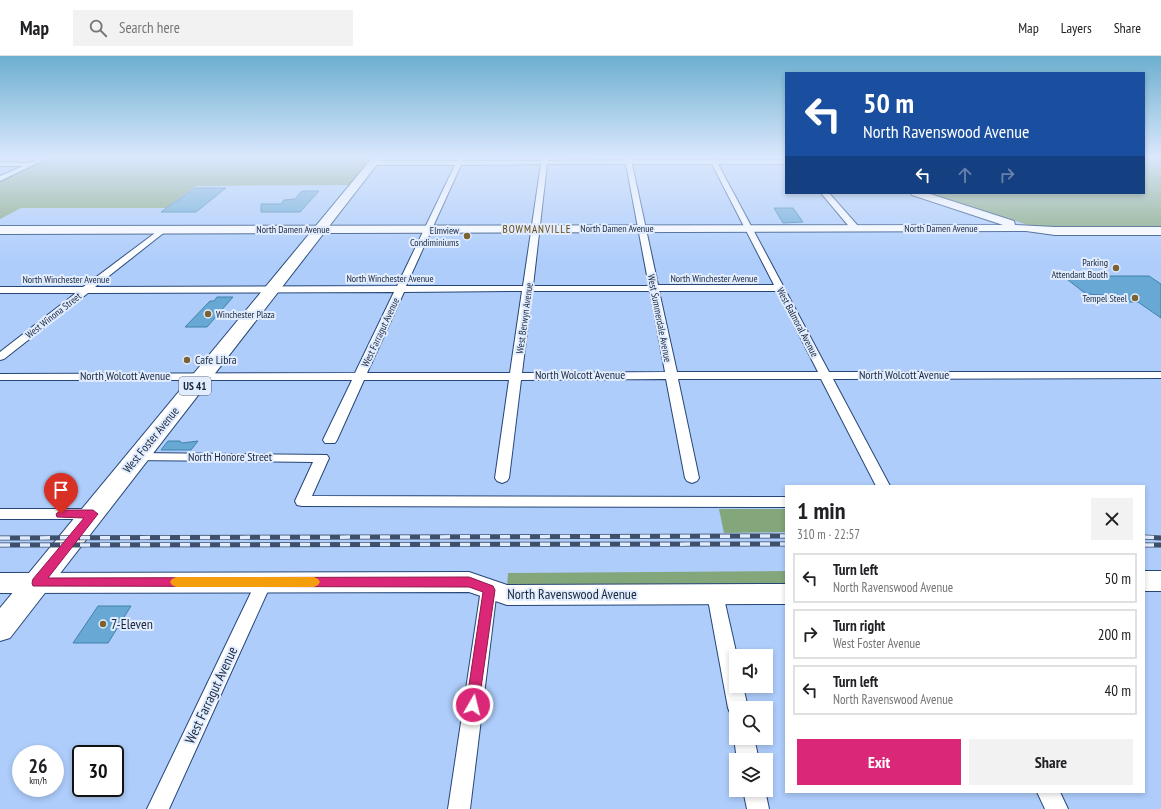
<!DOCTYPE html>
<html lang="en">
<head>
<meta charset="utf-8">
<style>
  body { margin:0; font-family:"PT Sans Narrow",sans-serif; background:#f2f2f2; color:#202124; height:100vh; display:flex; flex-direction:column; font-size:15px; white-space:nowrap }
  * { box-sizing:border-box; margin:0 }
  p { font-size:13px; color:#757577 }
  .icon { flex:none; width:22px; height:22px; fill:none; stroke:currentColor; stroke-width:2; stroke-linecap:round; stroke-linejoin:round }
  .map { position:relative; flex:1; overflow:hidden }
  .side { position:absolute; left:785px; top:429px; width:360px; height:308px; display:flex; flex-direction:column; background:#fff; border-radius:0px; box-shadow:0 2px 6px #0003 }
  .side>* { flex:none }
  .top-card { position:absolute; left:785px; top:16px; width:360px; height:122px; border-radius:0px; box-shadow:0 2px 6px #0003; background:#1a4fa0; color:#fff; overflow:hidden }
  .controls { position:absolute; left:729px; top:593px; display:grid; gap:8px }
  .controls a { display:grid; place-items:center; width:44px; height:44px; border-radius:0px; background:#fff; box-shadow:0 2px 6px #0003; font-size:20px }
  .speed { position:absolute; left:12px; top:689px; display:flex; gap:8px; font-size:20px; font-weight:700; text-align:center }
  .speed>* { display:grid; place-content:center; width:52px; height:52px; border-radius:50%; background:#fff; box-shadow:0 2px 6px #0003; line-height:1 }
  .speed small { font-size:10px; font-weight:400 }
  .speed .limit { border:2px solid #111; border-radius:6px; background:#fff; color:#111 }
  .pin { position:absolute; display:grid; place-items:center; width:34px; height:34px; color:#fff; margin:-41px -17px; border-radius:50% 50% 50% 0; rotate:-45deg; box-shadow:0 0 4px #0007 }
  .pin .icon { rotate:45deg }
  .me { position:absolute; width:44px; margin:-22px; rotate:8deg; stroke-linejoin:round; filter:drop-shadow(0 0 3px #0008) }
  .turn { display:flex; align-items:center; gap:14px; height:84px; padding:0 12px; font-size:18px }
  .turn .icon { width:52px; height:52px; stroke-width:2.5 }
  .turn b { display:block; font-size:28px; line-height:34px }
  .lanes { display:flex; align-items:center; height:38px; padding:0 12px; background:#0003; justify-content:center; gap:20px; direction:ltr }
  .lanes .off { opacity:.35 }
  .round { display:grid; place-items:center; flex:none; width:42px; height:42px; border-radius:0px; background:#f2f2f2 }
  .headline { display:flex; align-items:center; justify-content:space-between; height:68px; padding:0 12px }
  h1 { font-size:24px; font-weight:700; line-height:30px }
  .cta { display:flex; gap:8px; margin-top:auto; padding:8px 12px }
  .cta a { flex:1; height:46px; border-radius:0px; background:#db2777; color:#fff; font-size:16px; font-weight:700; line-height:46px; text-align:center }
  .cta a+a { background:#f2f2f2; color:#202124 }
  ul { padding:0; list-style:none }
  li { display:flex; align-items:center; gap:12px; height:50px; margin:0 8px 6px; padding:0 4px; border:2px solid #e0e0e0; border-radius:0px }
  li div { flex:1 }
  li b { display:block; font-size:15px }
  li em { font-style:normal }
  header { display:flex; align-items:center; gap:24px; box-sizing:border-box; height:56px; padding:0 20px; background:#fff; border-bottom:1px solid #e0e0e0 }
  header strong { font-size:19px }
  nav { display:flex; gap:22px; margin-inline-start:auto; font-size:14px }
  .search { width:280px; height:36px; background:#f2f2f2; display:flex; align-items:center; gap:10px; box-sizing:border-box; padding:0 14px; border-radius:0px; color:#757577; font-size:15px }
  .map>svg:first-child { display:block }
  .green { fill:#84a67b }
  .building { fill:#67a8d4; stroke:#4282ac }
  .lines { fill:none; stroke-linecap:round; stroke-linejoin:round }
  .street-casing { stroke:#264677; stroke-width:2 }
  .secondary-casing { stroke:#264677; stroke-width:2 }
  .primary-casing { stroke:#264677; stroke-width:2 }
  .street { fill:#fff; fill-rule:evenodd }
  .secondary { fill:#fff; fill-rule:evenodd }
  .primary { fill:#fff; fill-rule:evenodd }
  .rail-casing { stroke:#3d4f6a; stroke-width:5 }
  .rail { stroke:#e1ecff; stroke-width:3.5; stroke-dasharray:10; stroke-linecap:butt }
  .route { fill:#db2777; stroke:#8e194d }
  .slow { fill:#f59e0b }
  .poi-dot { fill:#7c6133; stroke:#e1ecff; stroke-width:1.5 }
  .labels { text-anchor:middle; stroke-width:4; stroke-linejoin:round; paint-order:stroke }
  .far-street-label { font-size:10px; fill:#19273d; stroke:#e1ecff }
  .far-poi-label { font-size:10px; fill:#19273d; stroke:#e1ecff; text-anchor:end }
  .far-neighbourhood-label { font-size:11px; letter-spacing:1px; fill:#664910; stroke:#e1ecff }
  .shield { fill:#e1ecff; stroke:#556277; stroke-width:1 }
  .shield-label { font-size:11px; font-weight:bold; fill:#19273d }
  .poi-label { font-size:12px; fill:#19273d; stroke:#e1ecff; text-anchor:start }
  .street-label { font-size:12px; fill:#19273d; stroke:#e1ecff }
  .near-street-label { font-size:14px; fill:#19273d; stroke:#e1ecff }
  .near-poi-label { font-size:14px; fill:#19273d; stroke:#e1ecff; text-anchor:start }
</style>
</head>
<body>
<header>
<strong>Map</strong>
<div class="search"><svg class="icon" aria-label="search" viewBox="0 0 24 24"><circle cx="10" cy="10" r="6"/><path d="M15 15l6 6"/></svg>Search here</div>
<nav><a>Map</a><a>Layers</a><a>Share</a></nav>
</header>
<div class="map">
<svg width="1161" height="753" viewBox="0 0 1161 753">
  <rect width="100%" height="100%" fill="#aecdfb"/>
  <g class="green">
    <path d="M49 102H372L349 129 196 130 166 152H21L0 163V125Z"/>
    <path d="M1144 102H1161V171H1035L928 137H1144Z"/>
    <path d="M719 453H786V476L724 477Z"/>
    <path d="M786 515V530L507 531 508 517Z"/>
  </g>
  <g class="building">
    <path d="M195 132H226L196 156H161Z"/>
    <path d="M302 135H319L300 156H261V148H281L284 144 295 143Z"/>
    <path d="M774 152H793L803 166 783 167Z"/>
    <path d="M1063 220H1149L1161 228V262L1138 246H1114L1104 239 1086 238Z"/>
    <path d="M217 241H233L207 271H185L210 245H214Z"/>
    <path d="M168 385H180L182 387 198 385 191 394H161Z"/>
    <path d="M98 550H131L108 587H73Z"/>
  </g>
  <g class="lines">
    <defs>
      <g id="street">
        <path d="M41 102H48L0 125V120L23 110H0V106L29 107Z"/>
        <path d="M458 102H464L463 105H541L542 102H548V105L625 104V102H631L632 104H710L709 102H715L716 104H786V108H718L829 316H1161V322L833 323 890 430H876L821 323H678L699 422 697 425 692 427 687 425 685 422 666 323 521 324 509 422 507 425 502 427 497 425 495 422 509 324H364L337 384 335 387H325L323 384 352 324H0V318L355 317 394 236 88 237 4 303 0 304V296L76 237H0V231H83L163 171 167 173 166 175 95 231 397 230 455 109H373L370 107 373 105H457ZM541 108 523 230H406L461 109ZM547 108H626L649 230H533ZM632 108H712L774 229H658ZM522 235 510 317H367L404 236ZM532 235H650L665 316 522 317ZM659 235H777L818 316H677Z"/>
        <path d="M821 137H829L858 170V174H852Z"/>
        <path d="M137 397 327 399 329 402 312 440 786 441V451L302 450 297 449 295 445 313 406 132 404 130 401 132 398Z"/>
        <path d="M0 453H93L98 454 101 458 98 462 93 463H0Z"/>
        <path d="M264 519 270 521 272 526 169 753H147L256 526 258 521Z"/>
        <path d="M489 526 495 528 497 533 470 753H448L481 533 483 528Z"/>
        <path d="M715 531 721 533 723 538 737 600 736 630H743L748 652H736V661L731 659 728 652 707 538 709 533Z"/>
        <path d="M736 677V682H754L759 704H737L734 682Z"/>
        <path d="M743 734H765L769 753H747Z"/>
        <path d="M1037 736H1060L1068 753H1045Z"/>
      </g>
      <g id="secondary">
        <path d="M911 137H927L1014 165 1015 169 1055 171H1161V179H1055L1026 175 0 178V170L1003 169 912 139Z"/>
        <rect x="1144" y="515" width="17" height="20"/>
        <path d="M469 516 507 529 786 528V548L507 549 469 536 0 537V517Z"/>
      </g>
      <path id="primary" d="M372 102H382L10 582 0 585V552Z"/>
    </defs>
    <use href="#street" class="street-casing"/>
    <use href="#secondary" class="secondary-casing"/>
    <use href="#primary" class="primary-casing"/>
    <use href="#street" class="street"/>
    <use href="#secondary" class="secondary"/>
    <use href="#primary" class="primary"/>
    <defs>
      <g id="rail">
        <path d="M1144 481 1161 482"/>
        <path d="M0 482 786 480"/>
        <path d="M0 489 786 488"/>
        <path d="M1144 489H1161"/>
      </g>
    </defs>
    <use href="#rail" class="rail-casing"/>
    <use href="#rail" class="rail"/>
  </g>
  <linearGradient id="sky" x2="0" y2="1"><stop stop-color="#6cafcf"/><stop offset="0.49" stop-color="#dbe8fd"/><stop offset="1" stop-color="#dbe8fd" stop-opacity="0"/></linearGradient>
  <rect width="1161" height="207" fill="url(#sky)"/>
  <path class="route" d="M61 454H93L98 458 48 522 469 521 493 530 495 534 478 653 473 655 468 653 466 649 483 536 469 531 33 530 32 527 33 523 84 462 57 461 56 458Z"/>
  <path class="slow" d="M176 521H314L318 523 320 526 318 529 314 531H176L172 529 170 526 172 523Z"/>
  <g class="poi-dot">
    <circle cx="467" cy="180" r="4"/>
    <circle cx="1116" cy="212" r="4"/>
    <circle cx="1135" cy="242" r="4"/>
    <circle cx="208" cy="258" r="4"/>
    <circle cx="187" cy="304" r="4"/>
    <circle cx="103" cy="568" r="4"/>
  </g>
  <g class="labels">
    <g class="far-street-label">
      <text x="617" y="176">North Damen Avenue</text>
      <text x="941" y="176">North Damen Avenue</text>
      <text x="293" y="177">North Damen Avenue</text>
      <text x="390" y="226">North Winchester Avenue</text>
      <text x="714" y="226">North Winchester Avenue</text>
      <text x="66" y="227">North Winchester Avenue</text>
      <text transform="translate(53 259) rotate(-38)" y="4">West Winona Street</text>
      <text transform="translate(524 262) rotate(-82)" y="4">West Berwyn Avenue</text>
      <text transform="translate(660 262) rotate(79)" y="4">West Summerdale Avenue</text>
      <text transform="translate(798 266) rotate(62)" y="4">West Balmoral Avenue</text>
      <text transform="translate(380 276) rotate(-65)" y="4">West Farragut Avenue</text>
    </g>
    <g class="far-poi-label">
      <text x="459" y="178">Elmview<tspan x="459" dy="12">Condiminiums</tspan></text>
      <text x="1108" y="210">Parking<tspan x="1108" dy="12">Attendant Booth</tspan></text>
      <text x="1127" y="246">Tempel Steel</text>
      <text x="216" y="262" text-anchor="start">Winchester Plaza</text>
    </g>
    <g class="far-neighbourhood-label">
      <text x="537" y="177">BOWMANVILLE</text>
    </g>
    <rect class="shield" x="179" y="321" width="32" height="18" rx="3"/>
    <g class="shield-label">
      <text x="195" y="334">US 41</text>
    </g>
    <g class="poi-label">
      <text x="195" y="308">Cafe Libra</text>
    </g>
    <g class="street-label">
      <text x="580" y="323">North Wolcott Avenue</text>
      <text x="904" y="323">North Wolcott Avenue</text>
      <text x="125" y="324">North Wolcott Avenue</text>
      <text transform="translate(151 384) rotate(-51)" y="4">West Foster Avenue</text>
      <text x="230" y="405">North Honore Street</text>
    </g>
    <g class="near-street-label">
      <text x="572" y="543">North Ravenswood Avenue</text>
      <text transform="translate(211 639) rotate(-65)" y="5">West Farragut Avenue</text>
    </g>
    <g class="near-poi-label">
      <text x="111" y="573">7-Eleven</text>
    </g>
  </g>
</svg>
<div class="controls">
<a><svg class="icon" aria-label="sound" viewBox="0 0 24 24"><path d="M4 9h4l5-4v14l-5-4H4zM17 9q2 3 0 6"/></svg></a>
<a><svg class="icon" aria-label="search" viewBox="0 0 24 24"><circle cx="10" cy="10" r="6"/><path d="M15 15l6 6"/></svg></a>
<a><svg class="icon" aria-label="layers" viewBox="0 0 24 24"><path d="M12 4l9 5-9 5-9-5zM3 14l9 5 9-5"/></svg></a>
</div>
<div class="speed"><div>26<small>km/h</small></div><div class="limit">30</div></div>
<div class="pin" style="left:61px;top:458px;background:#d93025"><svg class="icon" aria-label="arrive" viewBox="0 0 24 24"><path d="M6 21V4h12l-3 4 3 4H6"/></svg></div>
<svg class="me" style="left:473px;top:649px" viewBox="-20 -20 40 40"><circle r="17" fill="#db2777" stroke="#fff" stroke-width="3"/><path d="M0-11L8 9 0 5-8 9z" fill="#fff"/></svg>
<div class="top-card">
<div class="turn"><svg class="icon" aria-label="left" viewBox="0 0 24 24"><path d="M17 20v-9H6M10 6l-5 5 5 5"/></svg><div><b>50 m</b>North Ravenswood Avenue</div></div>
<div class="lanes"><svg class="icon" aria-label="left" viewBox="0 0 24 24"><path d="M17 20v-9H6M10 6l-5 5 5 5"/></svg><svg class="icon off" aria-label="ahead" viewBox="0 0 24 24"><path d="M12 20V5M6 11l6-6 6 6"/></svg><svg class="icon off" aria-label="right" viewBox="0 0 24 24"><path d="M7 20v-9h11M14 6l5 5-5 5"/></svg></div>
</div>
<section class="side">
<div class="headline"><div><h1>1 min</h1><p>310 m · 22:57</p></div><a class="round"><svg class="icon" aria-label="close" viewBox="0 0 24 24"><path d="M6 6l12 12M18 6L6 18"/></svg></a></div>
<ul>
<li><svg class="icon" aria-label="left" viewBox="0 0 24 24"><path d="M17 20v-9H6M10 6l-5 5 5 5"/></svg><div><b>Turn left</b><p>North Ravenswood Avenue</p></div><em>50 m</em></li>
<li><svg class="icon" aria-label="right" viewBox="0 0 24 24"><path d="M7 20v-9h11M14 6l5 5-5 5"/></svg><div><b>Turn right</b><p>West Foster Avenue</p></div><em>200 m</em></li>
<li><svg class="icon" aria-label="left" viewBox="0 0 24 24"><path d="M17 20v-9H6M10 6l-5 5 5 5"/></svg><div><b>Turn left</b><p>North Ravenswood Avenue</p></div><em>40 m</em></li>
</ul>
<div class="cta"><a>Exit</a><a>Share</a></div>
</section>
</div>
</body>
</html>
